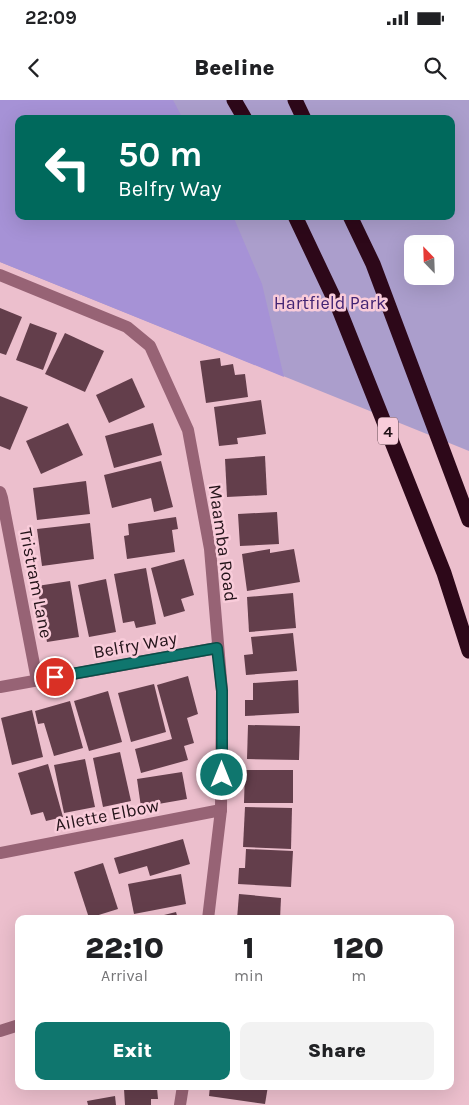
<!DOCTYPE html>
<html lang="en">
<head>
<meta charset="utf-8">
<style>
  body { margin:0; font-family:Karla,sans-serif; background:#f2f2f2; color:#202124; height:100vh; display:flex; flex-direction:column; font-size:19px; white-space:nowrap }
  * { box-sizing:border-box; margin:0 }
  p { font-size:16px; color:#757577 }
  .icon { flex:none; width:28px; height:28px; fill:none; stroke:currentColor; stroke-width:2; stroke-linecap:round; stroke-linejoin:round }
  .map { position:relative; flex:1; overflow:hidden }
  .details { position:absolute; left:15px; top:815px; width:439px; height:175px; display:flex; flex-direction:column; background:#fff; border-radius:10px; box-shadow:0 5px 20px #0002 }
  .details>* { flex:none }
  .top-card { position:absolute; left:15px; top:15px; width:440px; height:105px; border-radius:10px; box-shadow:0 5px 20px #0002; background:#00695c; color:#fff; overflow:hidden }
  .needle { width:32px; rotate:337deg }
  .fabs { position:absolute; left:404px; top:135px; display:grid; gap:10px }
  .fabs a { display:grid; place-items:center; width:50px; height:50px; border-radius:10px; background:#fff; box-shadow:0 5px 20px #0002; font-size:25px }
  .pin { position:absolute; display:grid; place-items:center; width:42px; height:42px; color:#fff; margin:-21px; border:2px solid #fff; border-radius:50%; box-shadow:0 1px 5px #0007 }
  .me { position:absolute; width:55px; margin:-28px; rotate:0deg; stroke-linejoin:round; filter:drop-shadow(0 0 4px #0008) }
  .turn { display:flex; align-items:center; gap:18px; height:105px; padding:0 20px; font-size:22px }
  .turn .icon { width:65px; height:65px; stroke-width:2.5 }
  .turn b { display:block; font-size:35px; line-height:42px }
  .eta { display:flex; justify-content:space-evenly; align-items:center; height:85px; text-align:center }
  .eta b { font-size:30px; font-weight:800; line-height:35px }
  .button { display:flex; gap:10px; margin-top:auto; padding:10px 20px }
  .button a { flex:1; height:58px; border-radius:10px; background:#0f766e; color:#fff; font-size:20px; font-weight:800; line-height:58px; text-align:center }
  .button a+a { background:#f2f2f2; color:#202124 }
  .status { display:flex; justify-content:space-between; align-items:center; height:35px; padding:0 25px; background:#fff; direction:ltr }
  .status svg { height:14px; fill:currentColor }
  header { display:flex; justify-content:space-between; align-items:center; height:65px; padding:0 20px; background:#fff; font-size:22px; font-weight:800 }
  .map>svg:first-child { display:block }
  .green { fill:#ab9ecc; fill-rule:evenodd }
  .forest { fill:#a692d6 }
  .building { fill:#633e4b }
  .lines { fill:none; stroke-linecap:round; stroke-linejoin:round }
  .minor { stroke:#976375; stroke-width:12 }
  .highway { stroke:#2d0819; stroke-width:15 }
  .route-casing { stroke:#0a4d48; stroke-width:12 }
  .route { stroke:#0f766e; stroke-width:9 }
  .labels { text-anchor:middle; stroke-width:5; stroke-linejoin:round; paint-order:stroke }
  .shield { fill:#f9ccda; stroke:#634a53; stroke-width:1 }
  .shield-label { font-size:16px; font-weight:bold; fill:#231319 }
  .park-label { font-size:18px; fill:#432473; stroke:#f9ccda }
  .street-label { font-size:18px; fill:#231319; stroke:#f9ccda }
</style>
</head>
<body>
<div class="status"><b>22:09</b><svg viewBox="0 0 49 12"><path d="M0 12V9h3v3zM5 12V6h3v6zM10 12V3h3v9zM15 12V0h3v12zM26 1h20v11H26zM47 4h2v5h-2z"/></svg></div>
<header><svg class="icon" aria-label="back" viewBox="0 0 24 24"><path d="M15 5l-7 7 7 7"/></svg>Beeline<svg class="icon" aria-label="search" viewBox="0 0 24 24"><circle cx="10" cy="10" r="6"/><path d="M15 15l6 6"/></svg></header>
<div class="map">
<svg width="469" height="1005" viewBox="0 0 469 1005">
  <rect width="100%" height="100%" fill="#ecbfcd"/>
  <path class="green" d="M0 0H469V351L0 162ZM19 19H451V116H19ZM412 144H445V176H412Z"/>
  <path class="forest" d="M0 0H173L183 19H19V116H233L262 184 284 277 0 162Z"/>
  <g class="building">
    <path d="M0 208 22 217 6 255 0 253Z"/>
    <path d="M30 223 57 233 43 270 16 260Z"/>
    <path d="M65 233 104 251 85 292 45 274Z"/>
    <path d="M220 258 221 266 233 264 235 275 245 274 248 297 206 303 200 261Z"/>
    <path d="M132 278 145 307 109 323 96 295Z"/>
    <path d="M0 296 28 307 10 350 0 346Z"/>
    <path d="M261 300 266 334 237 338 238 344 219 346 214 307Z"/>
    <path d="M68 323 83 355 41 374 26 341Z"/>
    <path d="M153 323 162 355 114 368 105 336Z"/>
    <path d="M265 356 267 395 227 397 225 359Z"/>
    <path d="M161 361 173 407 154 412 151 398 112 408 104 375Z"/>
    <path d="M86 381 90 414 37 420 33 388Z"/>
    <path d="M277 412 279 444 240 446 238 414Z"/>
    <path d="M176 417 178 429 172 430 175 452 127 459 124 436 129 435 128 424Z"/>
    <path d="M90 423 94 459 42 466 37 429Z"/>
    <path d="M270 449V453L294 449 300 482 247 491 242 454Z"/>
    <path d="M184 459 194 495 181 499 185 511 164 517 151 468Z"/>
    <path d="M146 468 156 524 136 528 134 521 123 523 114 474Z"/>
    <path d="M106 479 116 532 89 537 78 485Z"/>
    <path d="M70 481 79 537 47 542 37 486Z"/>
    <path d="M293 493 296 528 249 532 247 497Z"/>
    <path d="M293 533 297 571 246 575 244 555 253 554 251 537Z"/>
    <path d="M188 576 198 614 187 618 194 643 184 646 188 660 141 673 135 649 172 639 157 585Z"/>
    <path d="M298 580 299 613 245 616V600H253V583Z"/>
    <path d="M154 584 166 632 131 642 118 593Z"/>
    <path d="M108 591 122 642 89 651 74 601Z"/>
    <path d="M70 601 83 648 54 656 44 623 38 624 35 611Z"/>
    <path d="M32 610 43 657 12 665 1 618Z"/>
    <path d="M248 625 300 626 299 660 247 659Z"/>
    <path d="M120 652 131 701 103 707 93 658Z"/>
    <path d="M85 659 95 707 64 713 54 665Z"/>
    <path d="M48 664 63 717 46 721 43 712 31 715 18 673Z"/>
    <path d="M245 670H293V703H244Z"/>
    <path d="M182 672 187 699 141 707 137 679Z"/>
    <path d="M245 707 292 708 291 749 243 747Z"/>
    <path d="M183 739 190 764 150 776 147 766 119 774 114 758Z"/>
    <path d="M246 749 293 751 291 787 238 784 239 768H245Z"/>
    <path d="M103 763 118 809 89 818 74 772Z"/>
    <path d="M181 774 186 804 134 814 128 784Z"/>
    <path d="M239 794 281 798 280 819H237Z"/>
    <path d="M176 812 178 819H152V818Z"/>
    <path d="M210 986H268L265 1004 209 996Z"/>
    <path d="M157 988 158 999H151V1005H125L124 989Z"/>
    <path d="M115 996 116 1005H88L87 1001Z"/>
  </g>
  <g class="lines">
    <g class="minor">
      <path d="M0 175 127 227 150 246 188 330 210 449 222 591 221 710 208 819"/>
      <path d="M0 392 2 398 37 580"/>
      <path d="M0 587 217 548"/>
      <path d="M0 753 221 710"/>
      <path d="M0 931 19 925"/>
      <path d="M180 1005 183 986"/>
    </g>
    <g class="highway">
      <path d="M234 0 245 19"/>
      <path d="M295 0 304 19"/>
      <path d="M295 116 339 209 444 473 469 551"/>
      <path d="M350 116 373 164 469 420"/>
    </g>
  </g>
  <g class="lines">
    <defs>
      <path id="route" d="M55 577 217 548 222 591V675"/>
    </defs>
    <use href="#route" class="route-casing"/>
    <use href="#route" class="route"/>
  </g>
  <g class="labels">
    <rect class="shield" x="378" y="317.5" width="20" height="27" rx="4"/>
    <g class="shield-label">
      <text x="388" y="337">4</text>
    </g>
    <g class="park-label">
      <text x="330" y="209">Hartfield Park</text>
    </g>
    <g class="street-label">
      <text transform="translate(223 443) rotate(82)" y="6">Maamba Road</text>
      <text transform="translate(36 483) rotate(79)" y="6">Tristram Lane</text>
      <text transform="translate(135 545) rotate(-10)" y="6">Belfry Way</text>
      <text transform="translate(107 715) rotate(-11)" y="6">Ailette Elbow</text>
    </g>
  </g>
</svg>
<div class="fabs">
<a><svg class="needle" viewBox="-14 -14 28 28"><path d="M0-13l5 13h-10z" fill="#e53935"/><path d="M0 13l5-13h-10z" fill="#757577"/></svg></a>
</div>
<div class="pin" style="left:55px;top:577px;background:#d93025"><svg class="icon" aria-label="arrive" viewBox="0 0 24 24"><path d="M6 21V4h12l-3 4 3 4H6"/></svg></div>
<svg class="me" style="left:222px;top:675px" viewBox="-20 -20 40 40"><circle r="17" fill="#0f766e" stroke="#fff" stroke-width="3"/><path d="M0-11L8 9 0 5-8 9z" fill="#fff"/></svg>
<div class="top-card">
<div class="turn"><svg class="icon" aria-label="left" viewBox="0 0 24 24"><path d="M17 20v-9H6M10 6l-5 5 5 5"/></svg><div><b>50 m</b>Belfry Way</div></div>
</div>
<section class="details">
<div class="eta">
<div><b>22:10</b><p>Arrival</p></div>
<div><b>1</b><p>min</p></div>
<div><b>120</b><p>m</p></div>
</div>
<div class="button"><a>Exit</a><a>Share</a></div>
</section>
</div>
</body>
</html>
